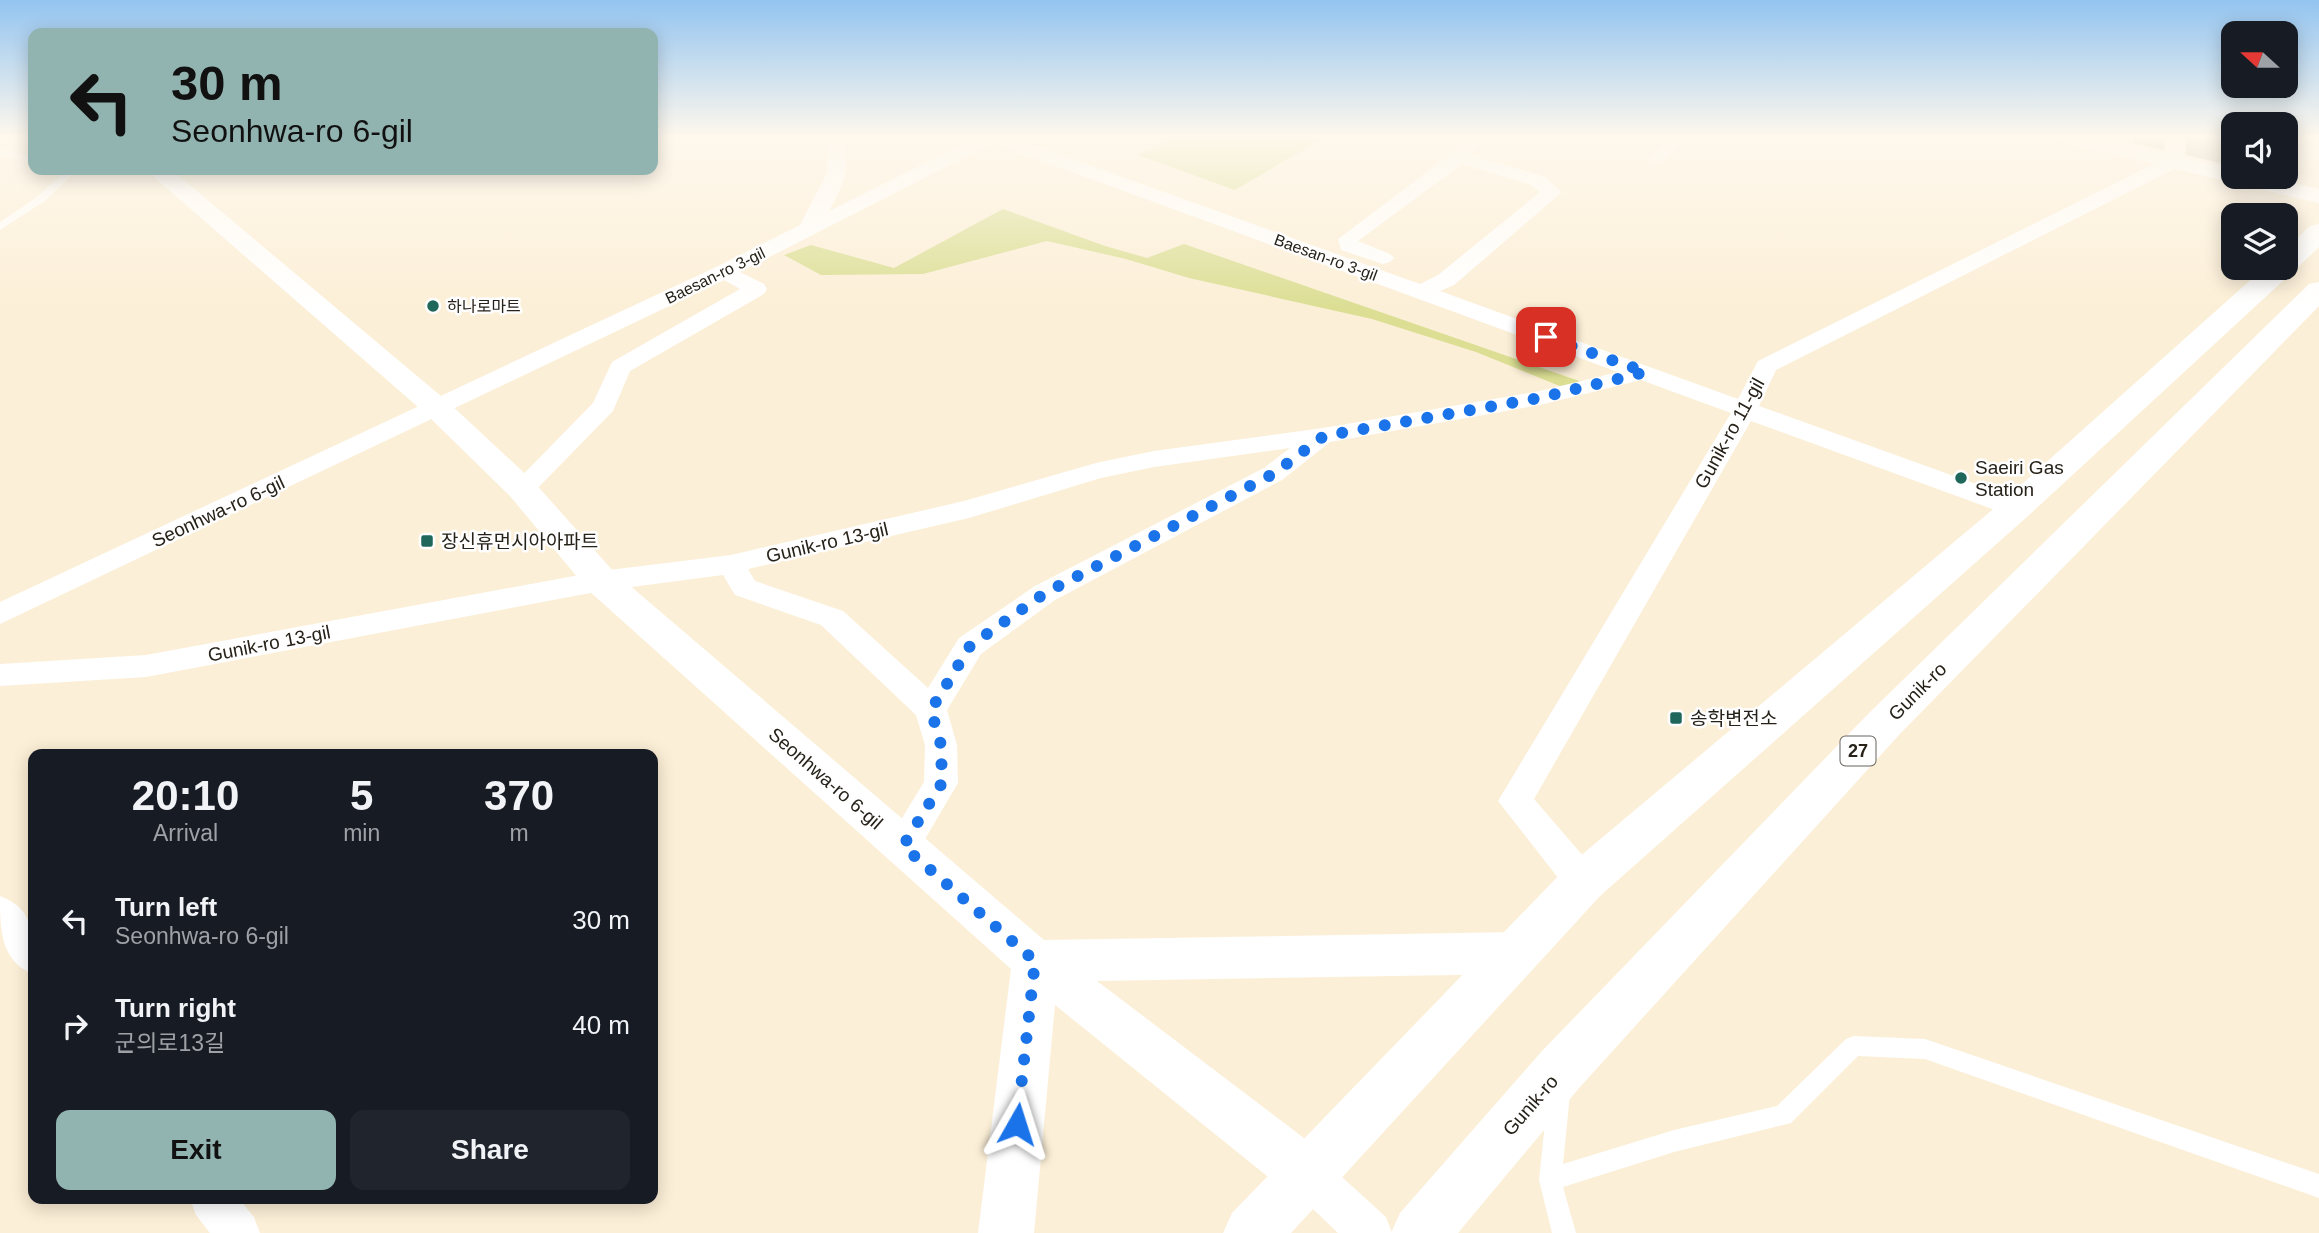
<!DOCTYPE html>
<html lang="en">
<head>
<meta charset="utf-8">
<style>
  body { margin:0; font-family:Arial,"Noto Sans KR",sans-serif; background:#20242c; color:#f1f3f6; height:100vh; display:flex; flex-direction:column; font-size:26px; white-space:nowrap }
  * { box-sizing:border-box; margin:0 }
  p { font-size:23px; color:#9ea1a6 }
  .icon { flex:none; width:38px; height:38px; fill:none; stroke:currentColor; stroke-width:2; stroke-linecap:round; stroke-linejoin:round }
  .map { position:relative; flex:1; overflow:hidden }
  .details { position:absolute; left:28px; top:749px; width:630px; height:455px; display:flex; flex-direction:column; background:#171b24; border-radius:14px; box-shadow:0 4px 18px #0003 }
  .details>* { flex:none }
  .banner { position:absolute; left:28px; top:28px; width:630px; height:147px; border-radius:14px; box-shadow:0 4px 18px #0003; background:#92b4b0; color:#111; overflow:hidden }
  .needle { width:46px; rotate:291deg }
  .controls { position:absolute; left:2221px; top:21px; display:grid; gap:14px }
  .controls a { display:grid; place-items:center; width:77px; height:77px; border-radius:14px; background:#171b24; box-shadow:0 4px 18px #0003; font-size:35px }
  .pin { position:absolute; display:grid; place-items:center; width:60px; height:60px; color:#fff; margin:-30px; border-radius:14px; box-shadow:0 4px 10px #0006 }
  .me { position:absolute; width:77px; margin:-38px; rotate:6deg; stroke-linejoin:round; filter:drop-shadow(0 0 5px #0008) }
  .turn { display:flex; align-items:center; gap:24px; height:147px; padding:0 28px; font-size:32px }
  .turn .icon { width:91px; height:91px; stroke-width:2.5 }
  .turn b { display:block; font-size:49px; line-height:60px }
  .eta { display:flex; justify-content:space-evenly; align-items:center; height:119px; text-align:center }
  .eta b { font-size:42px; font-weight:700; line-height:49px }
  .action { display:flex; gap:14px; margin-top:auto; padding:14px 28px }
  .action a { flex:1; height:80px; border-radius:14px; background:#92b4b0; color:#111; font-size:28px; font-weight:700; line-height:80px; text-align:center }
  .action a+a { background:#20242c; color:#f1f3f6 }
  ul { padding:0; list-style:none }
  li { display:flex; align-items:center; gap:21px; height:105px; padding:0 28px }
  li div { flex:1 }
  li b { display:block; font-size:26px }
  li em { font-style:normal }
  .map>svg:first-child { display:block }
  .green { fill:#dbde93 }
  .building { fill:#c4b8a1 }
  .lines { fill:none; stroke-linecap:round; stroke-linejoin:round }
  .service { fill:#fff; fill-rule:evenodd }
  .minor { fill:#fff; fill-rule:evenodd }
  .tertiary { fill:#fff; fill-rule:evenodd }
  .primary { fill:#fff; fill-rule:evenodd }
  .route { stroke:#1a73e8; stroke-width:12; stroke-dasharray:0 21.6 }
  .poi-dot { fill:#1f665b; stroke:#fefefe; stroke-width:2.5 }
  .labels { text-anchor:middle; stroke-width:5; stroke-linejoin:round; paint-order:stroke }
  .far-street-label { font-size:16px; fill:#272219; stroke:#fefefe }
  .far-poi-label { font-size:16px; fill:#272219; stroke:#fefefe; text-anchor:start }
  .shield { fill:#fefefe; stroke:#68645e; stroke-width:2 }
  .shield-label { font-size:18px; font-weight:bold; fill:#272219 }
  .street-label { font-size:19px; fill:#272219; stroke:#fefefe }
  .poi-label { font-size:19px; fill:#272219; stroke:#fefefe; text-anchor:start }
</style>
</head>
<body>
<div class="map">
<svg width="2319" height="1233" viewBox="0 0 2319 1233">
  <rect width="100%" height="100%" fill="#fcefd7"/>
  <g class="green">
    <path d="M1173 137H1326L1235 190 1138 155Z"/>
    <path d="M1003 209 1105 246 1147 258 1184 244 1585 383 1572 391 1476 352 1372 319 1189 278 1126 259 1047 241 923 274 821 275 784 255 811 245 894 268Z"/>
  </g>
  <g class="building">
    <path d="M2134 137H2163L2164 150 2133 143Z"/>
    <path d="M2186 137H2233V166L2186 155Z"/>
  </g>
  <g class="lines">
    <g class="service">
      <path d="M0 149 33 157V163L0 155Z"/>
      <path d="M53 170H66L73 174 45 201 0 230V222L37 197 61 175Z"/>
      <path d="M1854 1036 1925 1039 2319 1174V1198L1925 1059 1858 1056 1791 1123 1674 1152 1563 1187 1576 1233H1552L1539 1180 1548 1094 1551 1087 1559 1083 1567 1087 1570 1094 1563 1164 1674 1130 1777 1106 1846 1039Z"/>
    </g>
    <g class="minor">
      <path d="M825 137H843C852 165 843 187 829 211L977 137H1011L1420 284 1438 275 1540 192 1531 185 1462 164 1358 241 1390 254 1394 258 1390 262 1383 264 1341 250 1338 239 1452 153 1465 137H1484L1485 139 1471 155 1545 177 1562 192 1454 285 1440 291 1738 399 1758 361 2164 159 2167 148 2165 137H2183L2185 148 2180 166 1776 370 1759 406 2026 502 2030 508 2026 514 2016 517 2006 514 1751 421 1534 799 1596 871 1601 882 1596 893 1583 897 1570 893 1498 801 1731 413 1641 380 1540 405 1330 442 1282 480 1055 600 981 654 947 710 957 745 958 783 915 856 903 861 891 856 885 846 924 782 925 745 916 715 821 625 735 595 723 575 601 591 146 677 0 686V664L146 655 601 571 731 555 964 501 1096 463 1154 451 1323 428 1540 391 1618 372 993 143 740 272 764 284 767 289 764 294 630 371 613 411 531 495 522 497 513 495 509 489 593 403 612 362 740 289 724 280 0 624V602L716 267 800 225 827 173 828 149ZM1290 448 1264 468 1035 586 959 638 928 688 843 611 755 581 748 569 969 518 1101 478 1154 467Z"/>
      <path d="M1671 137H1691L1664 161H1650L1648 157Z"/>
      <path d="M0 896C38 910 33 941 33 974 0 961 0 928 0 896Z"/>
      <path d="M1306 1151 1321 1158 1386 1217 1392 1233H1338L1291 1188 1284 1173 1291 1158Z"/>
      <path d="M190 1199H239L254 1217 260 1233H210L196 1215Z"/>
    </g>
    <g class="tertiary">
      <path d="M2059 137H2098L2233 169V177H2267L2319 189V203L2062 142Z"/>
      <path d="M146 170H172L448 402 534 482 614 572 1044 940 1516 932 1533 938 1539 953 1533 968 1516 974 1097 981 1325 1154 1333 1173 1325 1192 1306 1200 1287 1192 1055 1005 1034 1233H978L1011 969 588 590 510 496 426 414Z"/>
    </g>
    <g class="primary">
      <path d="M2319 224V247L2296 269 2028 516 1600 896 1291 1233H1223L1232 1213 1566 868 2004 500 2264 268H2286V249L2310 226Z"/>
      <path d="M2319 282V306L1898 736 1580 1087 1458 1233H1391L1400 1213 1542 1051 1868 714 2309 284Z"/>
    </g>
  </g>
  <linearGradient id="sky" x2="0" y2="1"><stop stop-color="#93c4f0"/><stop offset="0.44" stop-color="#fef8ed"/><stop offset="1" stop-color="#fef8ed" stop-opacity="0"/></linearGradient>
  <rect width="2319" height="309" fill="url(#sky)"/>
  <g class="lines">
    <path class="route" d="M1017 1124 1035 961 903 846 942 783 941 745 931 710 970 646 1045 593 1273 474 1324 436 1539 398 1646 372 1546 337"/>
  </g>
  <g class="poi-dot">
    <circle cx="433" cy="306" r="7"/>
    <circle cx="1961" cy="478" r="7"/>
    <rect x="420" y="534" width="14" height="14" rx="3.5"/>
    <rect x="1669" y="711" width="14" height="14" rx="3.5"/>
  </g>
  <g class="labels">
    <g class="far-street-label">
      <text transform="translate(1326 257) rotate(20)" y="6">Baesan-ro 3-gil</text>
      <text transform="translate(715 275) rotate(-26)" y="6">Baesan-ro 3-gil</text>
    </g>
    <g class="far-poi-label">
      <text x="447" y="312">하나로마트</text>
    </g>
    <rect class="shield" x="1840.5" y="736.5" width="35" height="29" rx="5"/>
    <g class="shield-label">
      <text x="1858" y="757">27</text>
    </g>
    <g class="street-label">
      <text transform="translate(1729 433) rotate(-61)" y="7">Gunik-ro 11-gil</text>
      <text transform="translate(218 511) rotate(-25)" y="7">Seonhwa-ro 6-gil</text>
      <text transform="translate(827 542) rotate(-13)" y="7">Gunik-ro 13-gil</text>
      <text transform="translate(269 643) rotate(-11)" y="7">Gunik-ro 13-gil</text>
      <text transform="translate(1917 691) rotate(-45)" y="7">Gunik-ro</text>
      <text transform="translate(826 778) rotate(41)" y="7">Seonhwa-ro 6-gil</text>
      <text transform="translate(1530 1105) rotate(-49)" y="7">Gunik-ro</text>
    </g>
    <g class="poi-label">
      <text x="1975" y="474">Saeiri Gas<tspan x="1975" dy="22">Station</tspan></text>
      <text x="441" y="548">장신휴먼시아아파트</text>
      <text x="1690" y="725">송학변전소</text>
    </g>
  </g>
</svg>
<div class="controls">
<a><svg class="needle" viewBox="-14 -14 28 28"><path d="M0-13l5 13h-10z" fill="#e53935"/><path d="M0 13l5-13h-10z" fill="#9ea1a6"/></svg></a>
<a><svg class="icon" aria-label="sound" viewBox="0 0 24 24"><path d="M4 9h4l5-4v14l-5-4H4zM17 9q2 3 0 6"/></svg></a>
<a><svg class="icon" aria-label="layers" viewBox="0 0 24 24"><path d="M12 4l9 5-9 5-9-5zM3 14l9 5 9-5"/></svg></a>
</div>
<div class="pin" style="left:1546px;top:337px;background:#d93025"><svg class="icon" aria-label="arrive" viewBox="0 0 24 24"><path d="M6 21V4h12l-3 4 3 4H6"/></svg></div>
<svg class="me" style="left:1017px;top:1124px" viewBox="-20 -20 40 40"><path d="M0-17L14 15 0 8-14 15z" fill="#1a73e8" stroke="#fff" stroke-width="4"/></svg>
<div class="banner">
<div class="turn"><svg class="icon" aria-label="left" viewBox="0 0 24 24"><path d="M17 20v-9H6M10 6l-5 5 5 5"/></svg><div><b>30 m</b>Seonhwa-ro 6-gil</div></div>
</div>
<section class="details">
<div class="eta">
<div><b>20:10</b><p>Arrival</p></div>
<div><b>5</b><p>min</p></div>
<div><b>370</b><p>m</p></div>
</div>
<ul>
<li><svg class="icon" aria-label="left" viewBox="0 0 24 24"><path d="M17 20v-9H6M10 6l-5 5 5 5"/></svg><div><b>Turn left</b><p>Seonhwa-ro 6-gil</p></div><em>30 m</em></li>
<li><svg class="icon" aria-label="right" viewBox="0 0 24 24"><path d="M7 20v-9h11M14 6l5 5-5 5"/></svg><div><b>Turn right</b><p>군의로13길</p></div><em>40 m</em></li>
</ul>
<div class="action"><a>Exit</a><a>Share</a></div>
</section>
</div>
</body>
</html>
